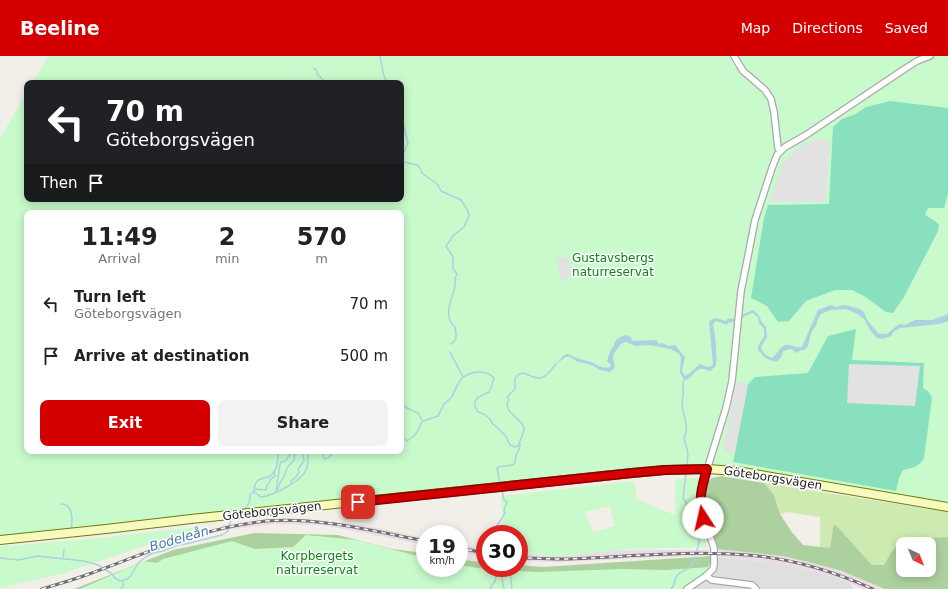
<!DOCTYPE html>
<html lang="en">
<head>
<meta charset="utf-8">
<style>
  body { margin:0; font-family:"DejaVu Sans",sans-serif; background:#f2f2f2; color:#222; height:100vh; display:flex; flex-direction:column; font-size:15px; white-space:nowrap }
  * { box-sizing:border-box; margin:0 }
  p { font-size:13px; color:#767676 }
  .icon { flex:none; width:22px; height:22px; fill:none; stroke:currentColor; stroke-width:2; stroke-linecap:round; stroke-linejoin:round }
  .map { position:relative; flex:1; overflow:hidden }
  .details { position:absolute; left:24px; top:154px; width:380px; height:244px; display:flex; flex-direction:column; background:#fff; border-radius:8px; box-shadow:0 2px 10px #0003 }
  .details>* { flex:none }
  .guide { position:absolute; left:24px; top:24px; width:380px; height:122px; border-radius:8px; box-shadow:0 2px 10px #0003; background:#202124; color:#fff; overflow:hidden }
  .needle { width:26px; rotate:137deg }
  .controls { position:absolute; left:896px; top:481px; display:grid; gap:8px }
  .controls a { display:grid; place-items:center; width:40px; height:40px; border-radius:8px; background:#fff; box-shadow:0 2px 10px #0003; font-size:20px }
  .speed { position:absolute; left:416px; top:469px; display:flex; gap:8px; font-size:20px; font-weight:700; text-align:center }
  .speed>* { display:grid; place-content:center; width:52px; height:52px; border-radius:50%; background:#fff; box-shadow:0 2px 10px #0003; line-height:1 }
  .speed small { font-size:10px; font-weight:400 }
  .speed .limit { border:6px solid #d22; background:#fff; color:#111 }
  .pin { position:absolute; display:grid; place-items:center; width:34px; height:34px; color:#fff; margin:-17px; border-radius:8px; box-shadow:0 2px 6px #0006 }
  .me { position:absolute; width:44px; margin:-22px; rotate:350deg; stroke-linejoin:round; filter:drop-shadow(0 0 3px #0008) }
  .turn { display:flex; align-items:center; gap:14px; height:84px; padding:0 16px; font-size:18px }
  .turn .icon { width:52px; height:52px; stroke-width:2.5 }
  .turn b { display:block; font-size:28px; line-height:34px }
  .then { display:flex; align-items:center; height:38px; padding:0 16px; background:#0003; gap:8px; font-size:15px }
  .eta { display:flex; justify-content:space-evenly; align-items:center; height:68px; text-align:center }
  .eta b { font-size:24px; font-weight:700; line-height:28px }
  .cta { display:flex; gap:8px; margin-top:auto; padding:8px 16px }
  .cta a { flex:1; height:46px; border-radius:8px; background:#d40000; color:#fff; font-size:16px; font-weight:700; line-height:46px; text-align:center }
  .cta a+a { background:#f2f2f2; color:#222 }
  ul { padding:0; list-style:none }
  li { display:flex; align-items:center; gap:12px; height:52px; padding:0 16px }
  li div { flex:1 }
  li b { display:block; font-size:15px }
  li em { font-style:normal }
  header { display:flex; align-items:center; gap:24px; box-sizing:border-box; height:56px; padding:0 20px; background:#d40000; color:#fff }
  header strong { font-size:19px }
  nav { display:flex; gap:22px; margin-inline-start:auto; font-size:14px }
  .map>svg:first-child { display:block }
  .residential { fill:#e0dfdf }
  .industrial { fill:#ebdbe8 }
  .grass { fill:#cdebb0 }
  .forest { fill:#add19e; fill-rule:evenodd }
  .park { fill:#c8facc; fill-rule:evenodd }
  .pitch { fill:#88e0be }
  .parking { fill:#e2e2e2 }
  .water { fill:#aad3df }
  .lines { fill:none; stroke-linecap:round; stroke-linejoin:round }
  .stream { stroke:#aad3df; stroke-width:1.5 }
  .street-casing { stroke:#a9a9a9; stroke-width:8 }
  .secondary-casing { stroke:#707d05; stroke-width:10 }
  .street { stroke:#fff; stroke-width:5.5 }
  .secondary { stroke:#f7fabf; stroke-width:8 }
  .rail-casing { stroke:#707070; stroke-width:3 }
  .rail { stroke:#fff; stroke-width:1.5; stroke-dasharray:4.5; stroke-linecap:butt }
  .route-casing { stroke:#8a0000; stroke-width:10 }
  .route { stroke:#d40000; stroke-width:7 }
  .labels { text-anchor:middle; stroke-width:3; stroke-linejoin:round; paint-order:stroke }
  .park-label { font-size:12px; fill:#0c8416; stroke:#fff }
  .street-label { font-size:12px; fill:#222; stroke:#fff }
  .water-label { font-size:13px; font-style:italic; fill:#4a7aab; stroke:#fff }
</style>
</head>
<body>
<header>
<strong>Beeline</strong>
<nav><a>Map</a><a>Directions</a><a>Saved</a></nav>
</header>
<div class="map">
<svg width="948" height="533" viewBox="0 0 948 533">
  <rect width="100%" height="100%" fill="#f2efe9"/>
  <path class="residential" d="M711 500 782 508 820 517 850 527 854 533H683L708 512 711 507Z"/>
  <g class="industrial">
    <path d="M295 463 363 469 425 482V489L323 469 275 468 223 474 222 469Z"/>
    <path d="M459 489 485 493V500L459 496Z"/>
    <path d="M716 493 783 500 808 506 842 515 885 533H862L850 527 820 517 782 508 716 500Z"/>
    <path d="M640 494H710L711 499 558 506 519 505V496Z"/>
  </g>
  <path class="grass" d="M764 427 948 456V481C937 482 906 482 899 488 892 493 888 502 884 509H872L835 468 833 471 830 493 820 491V461L787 456 780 458 774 439Z"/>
  <g class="forest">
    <path d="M721 420 764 427 774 439 780 458 791 475 803 489 830 492 833 471 835 468 872 509H884C888 502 892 493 899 488 906 482 937 482 948 481V533H885L842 515 808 506 783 500 716 493C710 476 691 434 712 422 715 421 719 421 721 420ZM903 488H929V514H903Z"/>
    <path d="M254 477 338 479 392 493 425 497V512H459V503L485 507V512H519V509L543 511 711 500C710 517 697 524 683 533H74L173 494Z"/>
  </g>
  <g class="park">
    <path d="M48 0H948V446L718 413 0 482V82L27 36V143H401V27H32ZM27 157H401V395H27Z"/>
    <path d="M701 422 697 445 707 491 629 493 567 500H546L519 497V478H496L503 467 501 440 635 425 636 443 675 459V423ZM610 450 615 470 593 476 585 456Z"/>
    <path d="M201 471 61 518 0 532V490C67 487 134 477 201 471Z"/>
    <path d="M306 479 357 484 425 502V512H459V509L485 513 537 516 623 513 665 514 710 511 686 533H80L144 505 157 507 163 503 232 485 255 493 293 491Z"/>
  </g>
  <g class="pitch">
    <path d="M890 45 948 52V138L944 152H928L925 159 935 165 939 169 938 175 904 241 893 257 886 256 864 240 852 234H835L806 245 789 265 778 266 767 250 751 242 764 162 768 149 829 148 833 71 842 63 856 58 866 51Z"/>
    <path d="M856 273 852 304 924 307 923 332 929 336 932 342 924 402C919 411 912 412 903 414L899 422 896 435 733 406 748 328 755 321 808 317 828 280Z"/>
  </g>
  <g class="parking">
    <path d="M815 83 830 85 826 146H769L783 107 795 94Z"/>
    <path d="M568 201 573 221 561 224 556 203Z"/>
    <path d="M849 308 920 310 915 350 847 347Z"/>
    <path d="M736 325 748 328 735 397 723 395Z"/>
  </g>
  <path class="water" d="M831 249 836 251 845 249 860 253 864 256 867 264 878 277 883 278H887L899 268 905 269 915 264H932L948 258V265L939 268 901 272 894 275 891 280 882 283 877 282 870 274 864 263 858 258 846 253 831 254 821 258 817 265V268L811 277 808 290 804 294H801L797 297 791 293 783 295 782 300 778 305C768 306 764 301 758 294V290L764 281V273L759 267 758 261 754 258V257H752L733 266 728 267 727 269 716 265 713 268C716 282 717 296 716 310L710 315C707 314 703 312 700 313 693 315 692 324 684 324L680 316 681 301 679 298 671 293 649 289 635 290 626 286C621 287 621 288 618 292 611 300 613 302 615 311L610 316 600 314 592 309 576 305 570 301H566L556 308 564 299 568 298C576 302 583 304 591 306 598 309 601 313 610 311L611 309 607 305 611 293 614 290C614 283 621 280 627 279L631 281 632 285 656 284 659 288 662 287 669 290 675 289 685 301 682 315 685 320 689 318 700 308 707 311 712 310 713 308 709 266C715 259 719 264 726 265L729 262 732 263 753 254C758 259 760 259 761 265L766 271 767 281 761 291C763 298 766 299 772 302 776 299 778 294 783 290 789 286 795 293 802 291L818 254Z"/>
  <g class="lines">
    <g class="stream">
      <path d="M380 1C383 12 381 16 387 27"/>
      <path d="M314 12 317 15V18L326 27"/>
      <path d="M401 67 404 70 408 87 401 103"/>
      <path d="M401 103 404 106 417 109 420 112 422 117 438 129 441 135 461 144 468 155 469 160 464 171 454 179 446 190 453 201V213L457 218C454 222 456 225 455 230 452 244 442 260 455 271 456 278 458 284 451 288"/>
      <path d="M450 296 463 321"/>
      <path d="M684 324C682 327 683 329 683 333 684 338 682 343 682 348 683 360 690 371 684 382L688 397 687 409"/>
      <path d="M401 343 405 351 418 357 422 364"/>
      <path d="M401 381 407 385 414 380 419 373 421 367 423 365 438 360C440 356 442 352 444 348 446 346 449 344 451 342 454 337 458 326 462 322 470 315 486 313 494 322L491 332 489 336C478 341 470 343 478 356L484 358 489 362 493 368 505 379 510 389 515 391 518 390C520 385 524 377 524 372 522 361 501 357 509 343L507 341 515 333V322L519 318 524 317C542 326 544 323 556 308"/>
      <path d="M322 395 324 403 328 402 335 395"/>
      <path d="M686 417 683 442 689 451 691 459 688 465 690 468 695 471V477L697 478C700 484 699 488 697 494"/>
      <path d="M291 427V425L296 421 299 416 298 413 304 405 302 395"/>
      <path d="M500 427 497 412C502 408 511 412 515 407 515 406 516 401 516 400 518 395 520 393 520 388"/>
      <path d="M277 434 281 425 285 419 287 412 294 404 295 395"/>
      <path d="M276 435 280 408 281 406 285 405 293 395"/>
      <path d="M254 436 261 441C272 440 302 425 306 414 309 407 307 401 309 395"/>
      <path d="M254 436V432L257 425C261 422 266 422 270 420 278 415 278 403 278 395"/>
      <path d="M61 448C73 448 73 464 71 473"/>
      <path d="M245 454 250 444V439L256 433 266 434 267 429 270 426V424L275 420 274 415"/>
      <path d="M492 478 505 457 504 454 507 446 504 444 502 435"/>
      <path d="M0 502 19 504 37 500 84 505 98 509 111 517 115 522 120 525 128 523 132 518 138 507 147 500 153 497 163 495 180 488H185L222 479 228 475 231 463 241 461"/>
      <path d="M63 503 64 494"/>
      <path d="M511 512 510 516 512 533"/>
      <path d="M497 515 502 522 504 533"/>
      <path d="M121 533 124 528 123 526"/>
      <path d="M490 533 495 525 497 515 493 512"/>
      <path d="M671 533 674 529C675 515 684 517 693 508L695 501"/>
    </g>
    <defs>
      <g id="street">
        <path d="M734 0 743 15 765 34 771 43 774 56 778 92 780 95"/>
        <path d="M706 520 712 524 752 529 756 533"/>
        <path d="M687 533 706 520 713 513 714 509V492L701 454 700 440 706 417 726 352 732 325 741 235 747 205 755 164 772 112 777 99 785 91 806 79 903 14 917 5 930 0"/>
      </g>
      <path id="secondary" d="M0 484 106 473 191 463 632 417 665 414 707 413 737 415 948 451"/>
    </defs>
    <use href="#street" class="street-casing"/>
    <use href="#secondary" class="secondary-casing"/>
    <use href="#street" class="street"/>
    <use href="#secondary" class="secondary"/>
    <defs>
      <g id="rail">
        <path d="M459 492 485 497"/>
        <path d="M519 502C534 502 549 503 565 503 625 501 686 494 747 499 790 502 833 515 873 533"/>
        <path d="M42 533C58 528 73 524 89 518 146 497 204 471 266 465 319 461 373 475 425 485"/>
      </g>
    </defs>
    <use href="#rail" class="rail-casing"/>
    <use href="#rail" class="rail"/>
  </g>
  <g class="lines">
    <defs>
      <path id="route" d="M358 446 632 417 665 414 707 413C702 430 698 444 703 462"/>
    </defs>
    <use href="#route" class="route-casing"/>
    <use href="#route" class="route"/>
  </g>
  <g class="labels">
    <g class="park-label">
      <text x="613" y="206">Gustavsbergs<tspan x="613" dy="14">naturreservat</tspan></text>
      <text x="317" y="504">Korpbergets<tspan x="317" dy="14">naturreservat</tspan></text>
    </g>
    <g class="street-label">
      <text transform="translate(773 422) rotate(9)" y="4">Göteborgsvägen</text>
      <text transform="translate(272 455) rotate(-6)" y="4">Göteborgsvägen</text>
    </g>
    <g class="water-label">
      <text transform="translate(179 482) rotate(-16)" y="5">Bodeleån</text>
    </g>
  </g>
</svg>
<div class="controls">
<a><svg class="needle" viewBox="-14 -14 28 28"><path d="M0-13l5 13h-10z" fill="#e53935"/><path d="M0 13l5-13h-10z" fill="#767676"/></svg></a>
</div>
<div class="speed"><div>19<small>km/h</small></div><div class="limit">30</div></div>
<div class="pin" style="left:358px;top:446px;background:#d93025"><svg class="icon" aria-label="arrive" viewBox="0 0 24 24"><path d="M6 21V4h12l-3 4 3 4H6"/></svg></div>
<svg class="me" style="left:703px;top:462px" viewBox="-20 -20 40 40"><circle r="19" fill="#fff"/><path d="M0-13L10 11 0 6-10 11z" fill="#d40000"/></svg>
<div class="guide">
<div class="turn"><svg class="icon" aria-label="left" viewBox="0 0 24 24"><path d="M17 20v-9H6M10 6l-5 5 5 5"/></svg><div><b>70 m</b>Göteborgsvägen</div></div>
<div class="then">Then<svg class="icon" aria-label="arrive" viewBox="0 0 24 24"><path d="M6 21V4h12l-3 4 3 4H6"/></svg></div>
</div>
<section class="details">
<div class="eta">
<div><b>11:49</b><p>Arrival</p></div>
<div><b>2</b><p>min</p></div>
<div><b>570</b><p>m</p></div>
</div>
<ul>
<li><svg class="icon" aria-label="left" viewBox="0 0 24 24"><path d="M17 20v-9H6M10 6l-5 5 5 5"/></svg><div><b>Turn left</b><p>Göteborgsvägen</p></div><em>70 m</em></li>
<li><svg class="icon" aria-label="arrive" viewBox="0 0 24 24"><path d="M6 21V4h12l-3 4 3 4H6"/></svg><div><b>Arrive at destination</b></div><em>500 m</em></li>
</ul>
<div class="cta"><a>Exit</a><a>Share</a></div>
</section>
</div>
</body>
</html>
